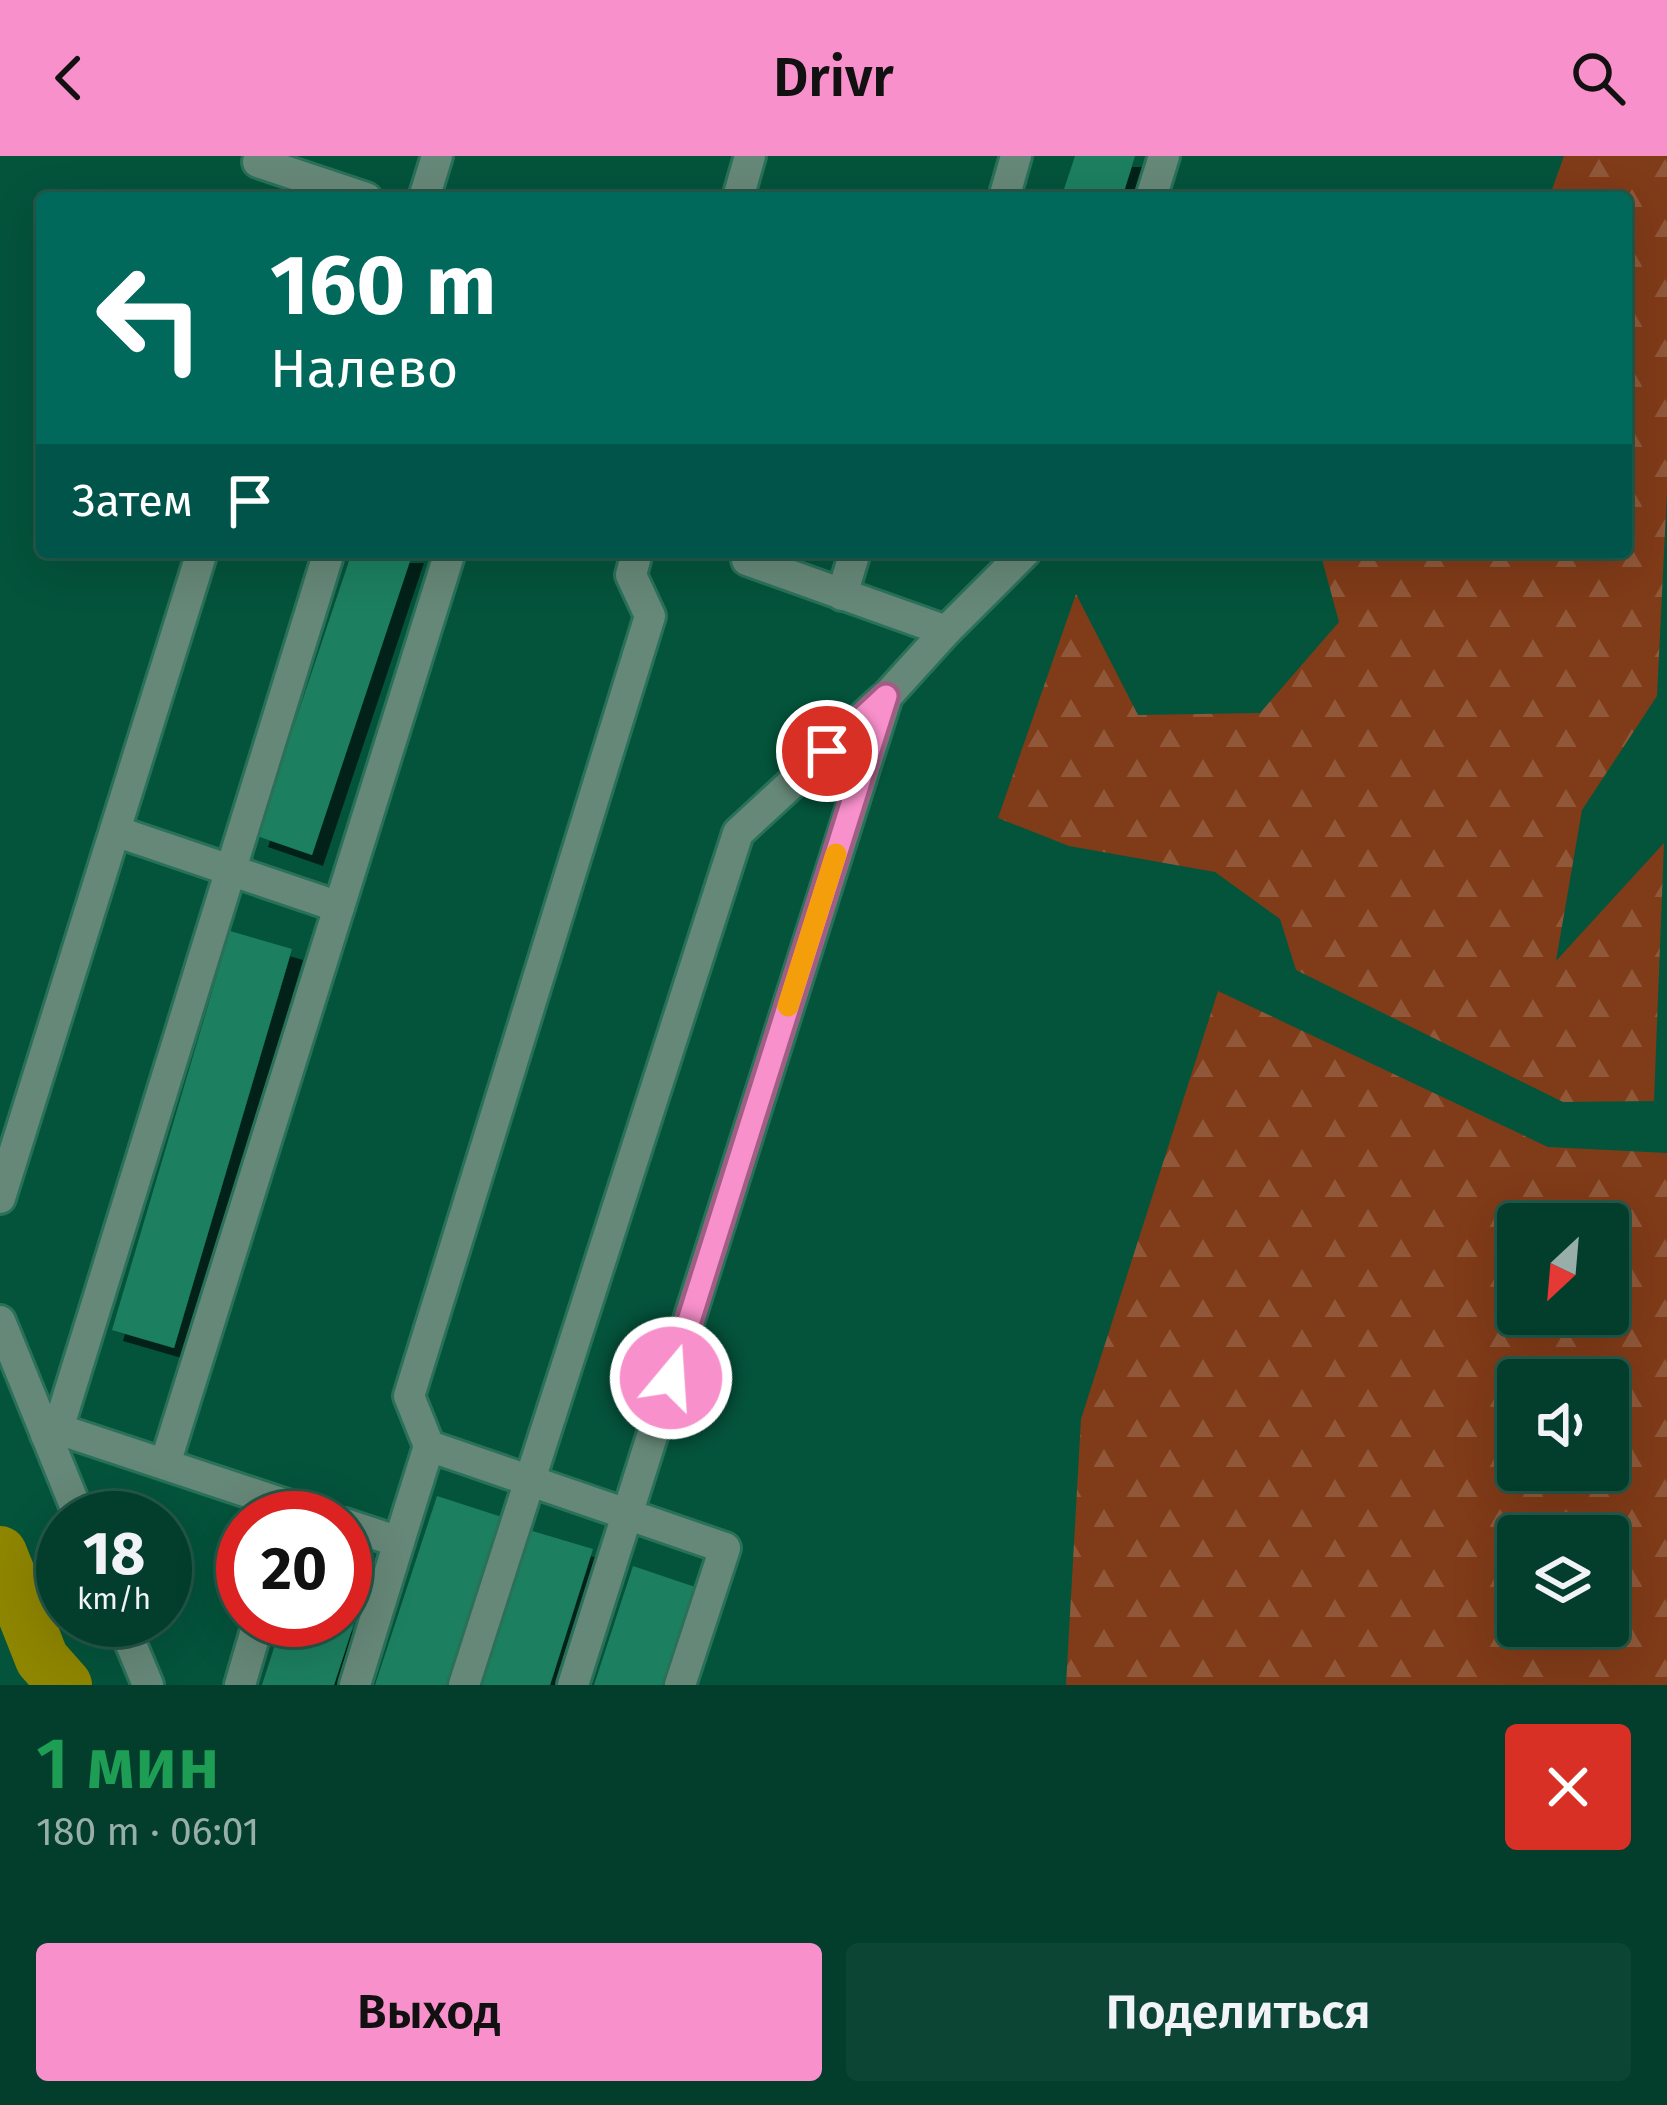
<!DOCTYPE html>
<html lang="ru">
<head>
<meta charset="utf-8">
<style>
  body { margin:0; font-family:"Fira Sans",sans-serif; background:#0d4534; color:#f1f3f6; height:100vh; display:flex; flex-direction:column; font-size:45px; white-space:nowrap }
  * { box-sizing:border-box; margin:0 }
  p { font-size:39px; color:#97aea9 }
  .icon { flex:none; width:66px; height:66px; fill:none; stroke:currentColor; stroke-width:2; stroke-linecap:round; stroke-linejoin:round }
  .map { position:relative; height:1529px; overflow:hidden }
  .side { display:flex; flex-direction:column; background:#033e2c; flex:1 }
  .side>* { flex:none }
  .top-card { position:absolute; left:36px; top:36px; width:1596px; height:366px; border-radius:12px; box-shadow:0 12px 48px #0002,0 0 0 3px #245748; background:#00695c; color:#fff; overflow:hidden }
  .needle { width:78px; rotate:206deg }
  .controls { position:absolute; left:1497px; top:1047px; display:grid; gap:24px }
  .controls a { display:grid; place-items:center; width:132px; height:132px; border-radius:12px; background:#033e2c; box-shadow:0 12px 48px #0002,0 0 0 3px #245748; font-size:60px }
  .speed { position:absolute; left:36px; top:1335px; display:flex; gap:24px; font-size:60px; font-weight:700; text-align:center }
  .speed>* { display:grid; place-content:center; width:156px; height:156px; border-radius:50%; background:#033e2c; box-shadow:0 12px 48px #0002,0 0 0 3px #245748; line-height:1 }
  .speed small { font-size:30px; font-weight:400 }
  .speed .limit { border:18px solid #d22; background:#fff; color:#111 }
  .pin { position:absolute; display:grid; place-items:center; width:102px; height:102px; color:#fff; margin:-51px; border:6px solid #fff; border-radius:50%; box-shadow:0 3px 12px #0007 }
  .me { position:absolute; width:132px; margin:-66px; rotate:18deg; stroke-linejoin:round; filter:drop-shadow(0 0 9px #0008) }
  .turn { display:flex; align-items:center; gap:42px; height:252px; padding:0 36px; font-size:54px }
  .turn .icon { width:156px; height:156px; stroke-width:2.5 }
  .turn b { display:block; font-size:84px; line-height:102px }
  .then { display:flex; align-items:center; height:114px; padding:0 36px; background:#0003; gap:24px; font-size:45px }
  .round { display:grid; place-items:center; flex:none; width:126px; height:126px; border-radius:12px; background:#0d4534 }
  .overview { display:flex; align-items:center; justify-content:space-between; height:204px; padding:0 36px }
  h1 { font-size:72px; font-weight:600; line-height:90px; color:#1e9e55 }
  .button { display:flex; gap:24px; margin-top:auto; padding:24px 36px }
  .button a { flex:1; height:138px; border-radius:12px; background:#f890cc; color:#111; font-size:48px; font-weight:600; line-height:138px; text-align:center }
  .button a+a { background:#0d4534; color:#f1f3f6 }
  header { display:flex; justify-content:space-between; align-items:center; height:156px; padding:0 36px; background:#f890cc; color:#111; font-size:54px; font-weight:600 }
  .map>svg:first-child { display:block }
  .forest { fill:url(#forest-firs); fill-rule:evenodd }
  .lines { fill:none; stroke-linecap:round; stroke-linejoin:round }
  .river { stroke:#8e8501; stroke-width:54 }
  .building { fill:#1d7f5e; filter:url(#shadow) }
  .minor-casing { stroke:#2a715a; stroke-width:36 }
  .minor { stroke:#668878; stroke-width:30 }
  .route-casing { stroke:#a15e85; stroke-width:30 }
  .route { stroke:#f890cc; stroke-width:21 }
  .slow { stroke:#f59e0b; stroke-width:21 }
</style>
</head>
<body>
<header><svg class="icon" aria-label="back" viewBox="0 0 24 24"><path d="M15 5l-7 7 7 7"/></svg>Drivr<svg class="icon" aria-label="search" viewBox="0 0 24 24"><circle cx="10" cy="10" r="6"/><path d="M15 15l6 6"/></svg></header>
<div class="map">
<svg width="1667" height="1529" viewBox="0 0 1667 1529">
  <defs>
    <pattern id="forest-firs" width="22" height="20" patternUnits="userSpaceOnUse" patternTransform="scale(3)"><rect width="22" height="20" fill="#803b18"/><path d="M5 1l3.5 6h-7zM16 11l3.5 6h-7z" fill="#905839"/></pattern>
    <filter id="shadow"><feDropShadow dx="11" dy="11" stdDeviation="0" flood-color="#0009"/></filter>
  </defs>
  <rect width="100%" height="100%" fill="#04533b"/>
  <g class="forest">
    <path d="M1564 0H1667V335L1657 540 1582 654 1556 805 1664 687 1654 945 1563 946 1296 814 1280 763 1215 716 1069 690 998 662 1076 438 1138 559 1260 557 1339 466 1320 396H1626V42H1549Z"/>
    <path d="M1218 835 1548 991 1667 997V1529H1066L1081 1263ZM1518 1068H1608V1158H1518ZM1518 1224H1608V1314H1518ZM1518 1380H1608V1470H1518Z"/>
  </g>
  <g class="lines">
    <path class="river" d="M0 1397 42 1503 65 1529"/>
  </g>
  <g class="building">
    <path d="M1075 0H1135L1122 42H1081L1063 36Z"/>
    <path d="M352 396H413L312 699 257 680Z"/>
    <path d="M230 775 292 793 174 1192 112 1174Z"/>
    <path d="M437 1340 502 1361 448 1529H375Z"/>
    <path d="M529 1374 593 1393 550 1529H481Z"/>
    <path d="M633 1410 695 1431 662 1529H594Z"/>
    <path d="M345 1414 369 1421 334 1529H262L283 1464H345Z"/>
  </g>
  <g class="lines">
    <defs>
      <g id="minor">
        <path d="M258 6 366 42"/>
        <path d="M424 42 437 0"/>
        <path d="M738 42 750 0"/>
        <path d="M1004 42 1016 0"/>
        <path d="M1151 42 1164 0"/>
        <path d="M747 404 946 475 1025 396"/>
        <path d="M842 439 855 396"/>
        <path d="M115 675 339 751"/>
        <path d="M0 1042 202 396"/>
        <path d="M0 1165 80 1362"/>
        <path d="M58 1273 329 396"/>
        <path d="M46 1279 58 1273 326 1362"/>
        <path d="M429 1290 409 1240 650 460 631 419 637 396"/>
        <path d="M165 1308 450 396"/>
        <path d="M345 1368 399 1386 429 1290 725 1392 680 1529"/>
        <path d="M121 1464 148 1529"/>
        <path d="M240 1529 259 1464"/>
        <path d="M355 1529 399 1386"/>
        <path d="M464 1529 738 677 882 544"/>
        <path d="M573 1529 887 540 946 475"/>
      </g>
    </defs>
    <use href="#minor" class="minor-casing"/>
    <use href="#minor" class="minor"/>
  </g>
  <g class="lines">
    <defs>
      <path id="route" d="M671 1222 886 540 827 595"/>
    </defs>
    <use href="#route" class="route-casing"/>
    <use href="#route" class="route"/>
    <path class="slow" d="M788 850 836 698"/>
  </g>
</svg>
<div class="controls">
<a><svg class="needle" viewBox="-14 -14 28 28"><path d="M0-13l5 13h-10z" fill="#e53935"/><path d="M0 13l5-13h-10z" fill="#97aea9"/></svg></a>
<a><svg class="icon" aria-label="sound" viewBox="0 0 24 24"><path d="M4 9h4l5-4v14l-5-4H4zM17 9q2 3 0 6"/></svg></a>
<a><svg class="icon" aria-label="layers" viewBox="0 0 24 24"><path d="M12 4l9 5-9 5-9-5zM3 14l9 5 9-5"/></svg></a>
</div>
<div class="speed"><div>18<small>km/h</small></div><div class="limit">20</div></div>
<div class="pin" style="left:827px;top:595px;background:#d93025"><svg class="icon" aria-label="arrive" viewBox="0 0 24 24"><path d="M6 21V4h12l-3 4 3 4H6"/></svg></div>
<svg class="me" style="left:671px;top:1222px" viewBox="-20 -20 40 40"><circle r="17" fill="#f890cc" stroke="#fff" stroke-width="3"/><path d="M0-11L8 9 0 5-8 9z" fill="#fff"/></svg>
<div class="top-card">
<div class="turn"><svg class="icon" aria-label="left" viewBox="0 0 24 24"><path d="M17 20v-9H6M10 6l-5 5 5 5"/></svg><div><b>160 m</b>Налево</div></div>
<div class="then">Затем<svg class="icon" aria-label="arrive" viewBox="0 0 24 24"><path d="M6 21V4h12l-3 4 3 4H6"/></svg></div>
</div>
</div>
<section class="side">
<div class="overview"><div><h1>1 мин</h1><p>180 m · 06:01</p></div><a class="round" style="background:#d93025;color:#fff"><svg class="icon" aria-label="close" viewBox="0 0 24 24"><path d="M6 6l12 12M18 6L6 18"/></svg></a></div>
<div class="button"><a>Выход</a><a>Поделиться</a></div>
</section>
</body>
</html>
